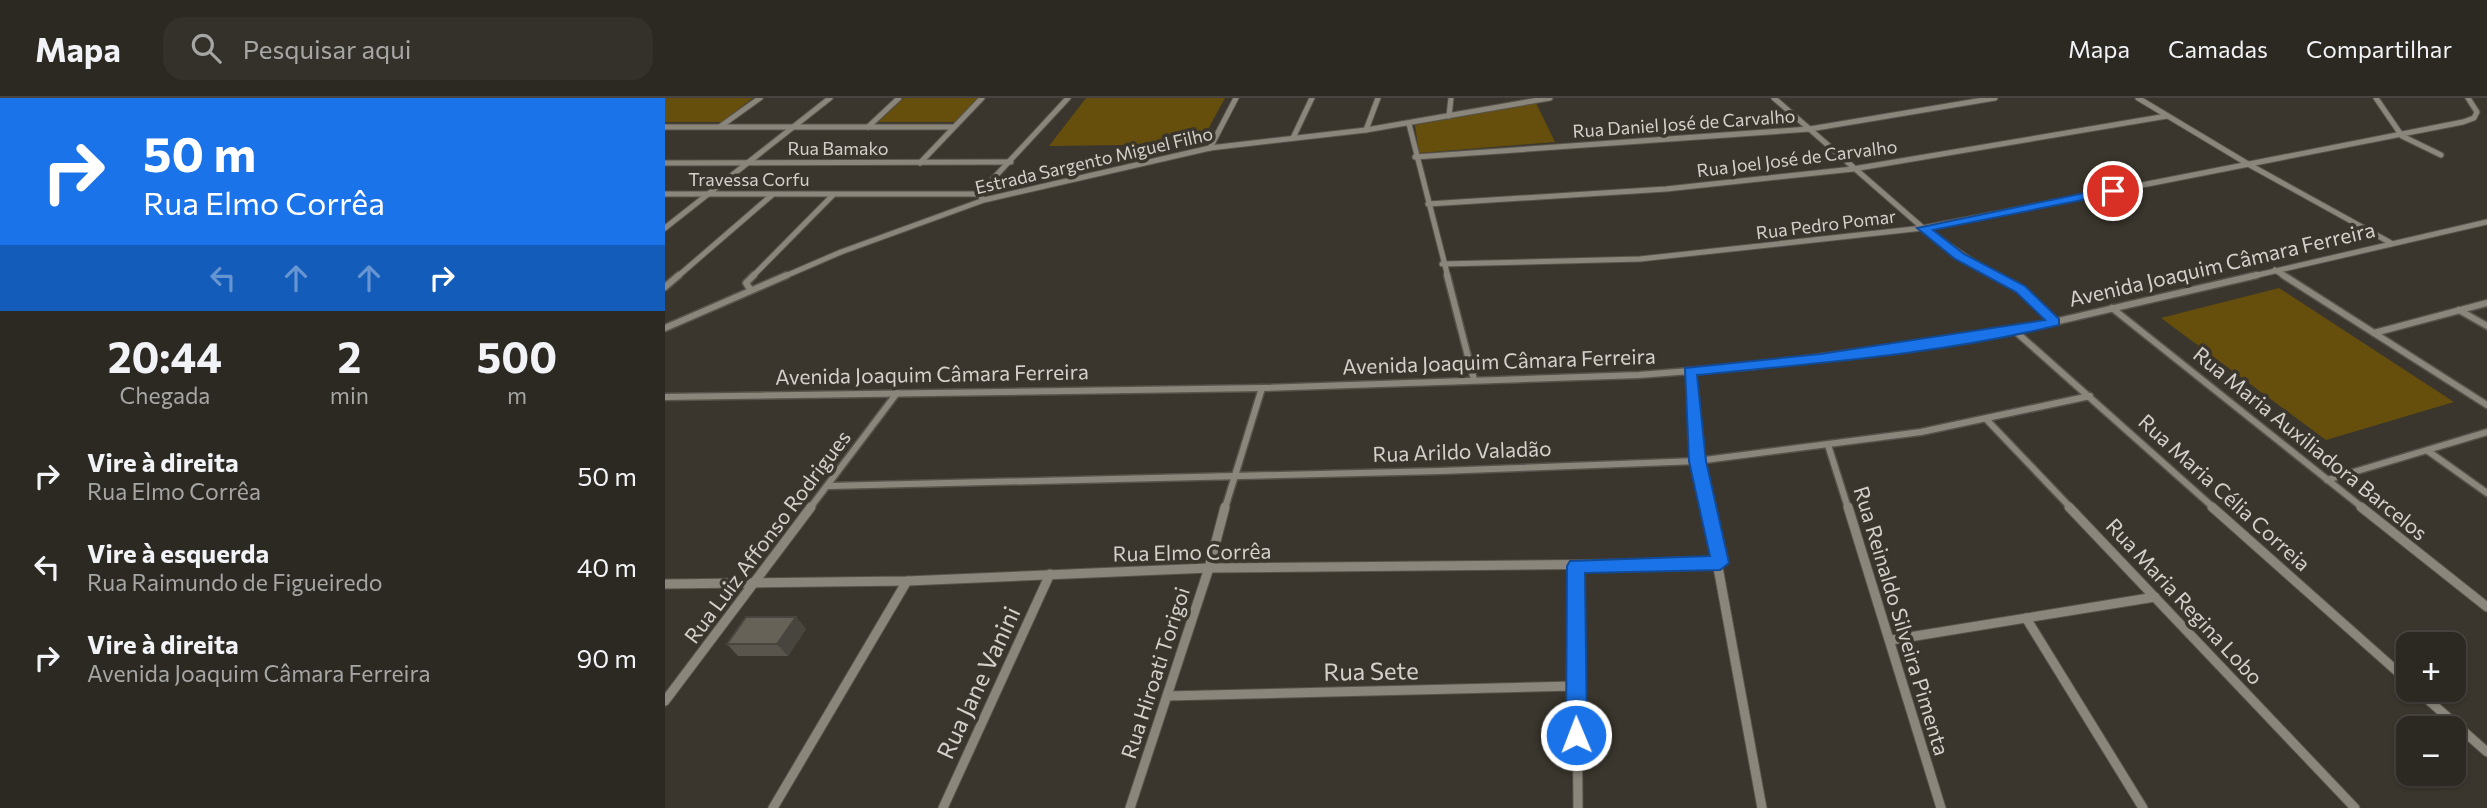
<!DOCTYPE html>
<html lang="pt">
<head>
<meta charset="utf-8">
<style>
  body { margin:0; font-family:Commissioner,sans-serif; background:#34302a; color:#f1f3f6; height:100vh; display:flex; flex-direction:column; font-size:26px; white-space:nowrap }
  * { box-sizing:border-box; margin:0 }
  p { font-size:23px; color:#a6a6a5 }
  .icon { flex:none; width:38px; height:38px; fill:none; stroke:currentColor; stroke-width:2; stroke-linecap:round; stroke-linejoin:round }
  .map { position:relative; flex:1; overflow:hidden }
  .details { display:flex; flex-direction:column; background:#2c2822; width:665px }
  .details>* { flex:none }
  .banner { background:#1a73e8; color:#fff; overflow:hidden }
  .tools { position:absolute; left:1731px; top:534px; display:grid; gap:14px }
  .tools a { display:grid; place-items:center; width:70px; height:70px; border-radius:14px; background:#2c2822; box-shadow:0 2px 5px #0004,0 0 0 2px #484440; font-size:35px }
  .pin { position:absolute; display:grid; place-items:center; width:60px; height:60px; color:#fff; margin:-30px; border:4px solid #fff; border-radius:50%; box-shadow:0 2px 7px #0007 }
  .me { position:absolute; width:77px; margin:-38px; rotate:359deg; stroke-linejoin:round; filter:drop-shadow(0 0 5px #0008) }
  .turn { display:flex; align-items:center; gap:24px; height:147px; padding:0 28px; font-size:32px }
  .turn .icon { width:91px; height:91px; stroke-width:2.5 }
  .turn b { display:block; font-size:49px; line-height:60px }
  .lanes { display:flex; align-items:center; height:66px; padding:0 28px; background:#0003; justify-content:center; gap:35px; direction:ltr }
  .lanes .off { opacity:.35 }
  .eta { display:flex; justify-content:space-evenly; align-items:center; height:119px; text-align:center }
  .eta b { font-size:42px; font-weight:700; line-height:49px }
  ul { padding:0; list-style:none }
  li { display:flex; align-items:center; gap:21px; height:91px; padding:0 28px }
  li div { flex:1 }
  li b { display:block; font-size:26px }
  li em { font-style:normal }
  header { display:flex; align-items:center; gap:42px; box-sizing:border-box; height:98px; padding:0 35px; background:#2c2822; border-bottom:2px solid #484440 }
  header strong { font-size:33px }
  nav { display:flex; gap:38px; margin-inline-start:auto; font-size:24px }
  .search { width:490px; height:63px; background:#34302a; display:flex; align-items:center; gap:18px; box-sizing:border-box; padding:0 24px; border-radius:21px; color:#a6a6a5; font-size:26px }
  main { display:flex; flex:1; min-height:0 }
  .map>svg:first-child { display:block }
  .green { fill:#664f0c }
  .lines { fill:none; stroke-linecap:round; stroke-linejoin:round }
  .street-far2-casing { stroke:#57534c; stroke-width:7 }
  .street-far1-casing { stroke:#57534c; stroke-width:9 }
  .street-casing { stroke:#57534c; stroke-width:11 }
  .street-far2 { stroke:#8a867b; stroke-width:5 }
  .street-far1 { stroke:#8a867b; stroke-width:6 }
  .street { stroke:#8a867b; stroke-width:9 }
  .wall { fill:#59544c }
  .shaded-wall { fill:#48453e }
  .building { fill:#676258; stroke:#48453e; stroke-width:2 }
  .route { fill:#1a73e8; stroke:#114b97; stroke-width:2 }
  .labels { text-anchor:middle; stroke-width:7; stroke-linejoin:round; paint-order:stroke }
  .far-street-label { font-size:18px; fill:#d4d1cc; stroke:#3a362d }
  .street-label { font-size:21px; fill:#d4d1cc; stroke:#3a362d }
  .near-street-label { font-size:24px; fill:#d4d1cc; stroke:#3a362d }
</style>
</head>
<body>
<header>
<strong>Mapa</strong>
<div class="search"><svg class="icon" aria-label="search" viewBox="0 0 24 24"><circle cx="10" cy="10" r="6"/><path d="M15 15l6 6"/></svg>Pesquisar aqui</div>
<nav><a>Mapa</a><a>Camadas</a><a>Compartilhar</a></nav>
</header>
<main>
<section class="details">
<div class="banner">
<div class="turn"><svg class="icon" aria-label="right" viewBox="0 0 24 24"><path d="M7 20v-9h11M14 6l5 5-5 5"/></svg><div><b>50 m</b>Rua Elmo Corrêa</div></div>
<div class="lanes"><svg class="icon off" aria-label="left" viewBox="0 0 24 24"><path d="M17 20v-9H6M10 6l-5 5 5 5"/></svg><svg class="icon off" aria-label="ahead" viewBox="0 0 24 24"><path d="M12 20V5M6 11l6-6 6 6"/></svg><svg class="icon off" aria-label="ahead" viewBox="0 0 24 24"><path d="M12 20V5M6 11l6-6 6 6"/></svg><svg class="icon" aria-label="right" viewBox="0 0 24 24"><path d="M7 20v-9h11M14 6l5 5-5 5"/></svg></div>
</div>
<div class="eta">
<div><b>20:44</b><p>Chegada</p></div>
<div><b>2</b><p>min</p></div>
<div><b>500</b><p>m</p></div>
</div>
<ul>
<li><svg class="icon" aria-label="right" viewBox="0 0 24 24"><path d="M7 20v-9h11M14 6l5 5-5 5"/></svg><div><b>Vire à direita</b><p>Rua Elmo Corrêa</p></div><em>50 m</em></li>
<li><svg class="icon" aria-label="left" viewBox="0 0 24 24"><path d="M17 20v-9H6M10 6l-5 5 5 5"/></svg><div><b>Vire à esquerda</b><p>Rua Raimundo de Figueiredo</p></div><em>40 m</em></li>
<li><svg class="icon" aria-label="right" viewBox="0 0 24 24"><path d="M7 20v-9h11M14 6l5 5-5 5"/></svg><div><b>Vire à direita</b><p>Avenida Joaquim Câmara Ferreira</p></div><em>90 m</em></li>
</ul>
</section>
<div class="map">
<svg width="1822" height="710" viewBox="0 0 1822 710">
  <rect width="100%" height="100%" fill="#3a362d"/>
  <g class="green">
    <path d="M0 0H88L57 24H0Z"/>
    <path d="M239 0H313L291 24H213Z"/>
    <path d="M421 0H560L535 46 384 48Z"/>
    <path d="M871 5 890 44 754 55 750 27Z"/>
    <path d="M1614 190 1789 304 1661 342 1496 220Z"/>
  </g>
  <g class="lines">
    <defs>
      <g id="street-far2">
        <path d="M1109 0 1258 130 1331 179"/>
        <path d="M1473 0 1583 66 1726 145"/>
        <path d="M1711 0 1737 38 1776 57"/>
        <path d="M784 18 786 0"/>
        <path d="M744 26 783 179"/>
        <path d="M56 28 95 0"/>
        <path d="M0 29H288"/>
        <path d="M203 29 234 0"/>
        <path d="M701 32 713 0"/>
        <path d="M628 40 647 0"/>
        <path d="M545 50 571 0"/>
        <path d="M750 59 1145 31 1330 0"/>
        <path d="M0 65 346 64"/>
        <path d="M255 65 317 0"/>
        <path d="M0 96H314"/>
        <path d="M317 100 314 96 403 0"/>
        <path d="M763 106 1001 91 1188 71 1502 18"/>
        <path d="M0 130 165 0"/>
        <path d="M777 166 975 161 1258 130 1798 24 1809 20 1812 14 1803 0"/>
        <path d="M1610 172 1621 179"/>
        <path d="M12 179 107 97"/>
        <path d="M87 179 168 97"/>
        <path d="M118 179 176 154 319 102 545 50 701 32 885 0"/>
        <path d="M1584 179 1822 124"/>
      </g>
      <g id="street-far1">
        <path d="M782 177 809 282"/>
        <path d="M1328 177 1356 191 1389 224"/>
        <path d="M1618 177 1822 307"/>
        <path d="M0 189 14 177"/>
        <path d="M85 191 81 185 89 177"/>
        <path d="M1447 210 1698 410"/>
        <path d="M1794 212 1822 228"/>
        <path d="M0 230 122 177"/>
        <path d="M1350 233 1549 410"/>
        <path d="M1709 235 1822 205"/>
        <path d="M1025 273 1032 363 1043 410"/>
        <path d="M0 299 597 290 974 277 1089 268 1350 233 1592 177"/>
        <path d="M1322 322 1406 410"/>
        <path d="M1163 347 1183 410"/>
        <path d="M1763 353 1822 395"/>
        <path d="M1662 382 1822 334"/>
        <path d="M164 388 775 373 1032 363 1256 334 1425 298"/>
        <path d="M145 410 232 295"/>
        <path d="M560 410 597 290"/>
      </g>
      <g id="street">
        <path d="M1042 409 1097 710"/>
        <path d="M1183 409 1276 710"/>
        <path d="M1404 409 1690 710"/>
        <path d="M1547 409 1743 583"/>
        <path d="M1696 409 1822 509"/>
        <path d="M911 468 913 710"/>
        <path d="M0 486 242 483 544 470 1055 465"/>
        <path d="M1361 520 1478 710"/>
        <path d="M1226 542 1490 499"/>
        <path d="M1752 592 1822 654"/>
        <path d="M502 598 910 588"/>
        <path d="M0 603 146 409"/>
        <path d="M108 710 242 483"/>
        <path d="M278 710 385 476"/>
        <path d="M465 710 544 470 560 409"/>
      </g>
    </defs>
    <use href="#street-far2" class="street-far2-casing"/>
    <use href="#street-far1" class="street-far1-casing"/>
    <use href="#street" class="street-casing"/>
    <use href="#street-far2" class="street-far2"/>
    <use href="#street-far1" class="street-far1"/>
    <use href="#street" class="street"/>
  </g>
  <path class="wall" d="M131 519 141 531 123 558H73L62 546Z"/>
  <path class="shaded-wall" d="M131 519 141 531 123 558 112 546Z"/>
  <path class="building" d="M81 519H131L112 546H62Z"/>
  <path class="route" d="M1448 89 1454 93 1452 95 1268 132 1299 156 1360 188 1394 221V227C1277 256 1153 265 1032 277L1041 363 1064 465 1055 472 920 475 922 637 919 643 911 646 904 643 901 637 902 468 905 463 1045 458 1024 363 1020 270 1155 256 1380 222 1351 194 1290 161 1252 130Z"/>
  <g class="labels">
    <g class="far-street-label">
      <text transform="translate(1019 26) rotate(-4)" y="6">Rua Daniel José de Carvalho</text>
      <text x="173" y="57">Rua Bamako</text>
      <text transform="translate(1132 61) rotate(-7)" y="6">Rua Joel José de Carvalho</text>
      <text transform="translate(429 63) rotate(-13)" y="6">Estrada Sargento Miguel Filho</text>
      <text x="84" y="88">Travessa Corfu</text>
      <text transform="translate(1161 127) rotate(-7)" y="6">Rua Pedro Pomar</text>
    </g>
    <g class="street-label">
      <text transform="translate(1557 167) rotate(-13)" y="7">Avenida Joaquim Câmara Ferreira</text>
      <text transform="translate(834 264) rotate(-2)" y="7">Avenida Joaquim Câmara Ferreira</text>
      <text transform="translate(267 277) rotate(-1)" y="7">Avenida Joaquim Câmara Ferreira</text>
      <text transform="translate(1645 346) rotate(39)" y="7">Rua Maria Auxiliadora Barcelos</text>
      <text transform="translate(797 354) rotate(-2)" y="7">Rua Arildo Valadão</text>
      <text transform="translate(1559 395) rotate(42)" y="7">Rua Maria Célia Correia</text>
      <text transform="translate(103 439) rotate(-53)" y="7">Rua Luiz Affonso Rodrigues</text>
      <text transform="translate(527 455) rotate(-1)" y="7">Rua Elmo Corrêa</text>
      <text transform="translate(1519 504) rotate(47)" y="7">Rua Maria Regina Lobo</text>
      <text transform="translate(1236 523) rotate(73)" y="7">Rua Reinaldo Silveira Pimenta</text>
      <text transform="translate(491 575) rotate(-72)" y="7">Rua Hiroati Torigoi</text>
    </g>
    <g class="near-street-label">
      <text transform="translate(706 574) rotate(-1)" y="8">Rua Sete</text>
      <text transform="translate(314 585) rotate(-65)" y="8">Rua Jane Vanini</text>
    </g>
  </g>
</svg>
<div class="tools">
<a>+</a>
<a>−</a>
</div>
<div class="pin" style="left:1448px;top:93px;background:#d93025"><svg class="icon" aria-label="arrive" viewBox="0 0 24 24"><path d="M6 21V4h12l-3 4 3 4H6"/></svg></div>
<svg class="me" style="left:911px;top:637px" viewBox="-20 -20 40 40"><circle r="17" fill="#1a73e8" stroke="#fff" stroke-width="3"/><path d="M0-11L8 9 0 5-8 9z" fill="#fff"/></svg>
</div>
</main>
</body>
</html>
